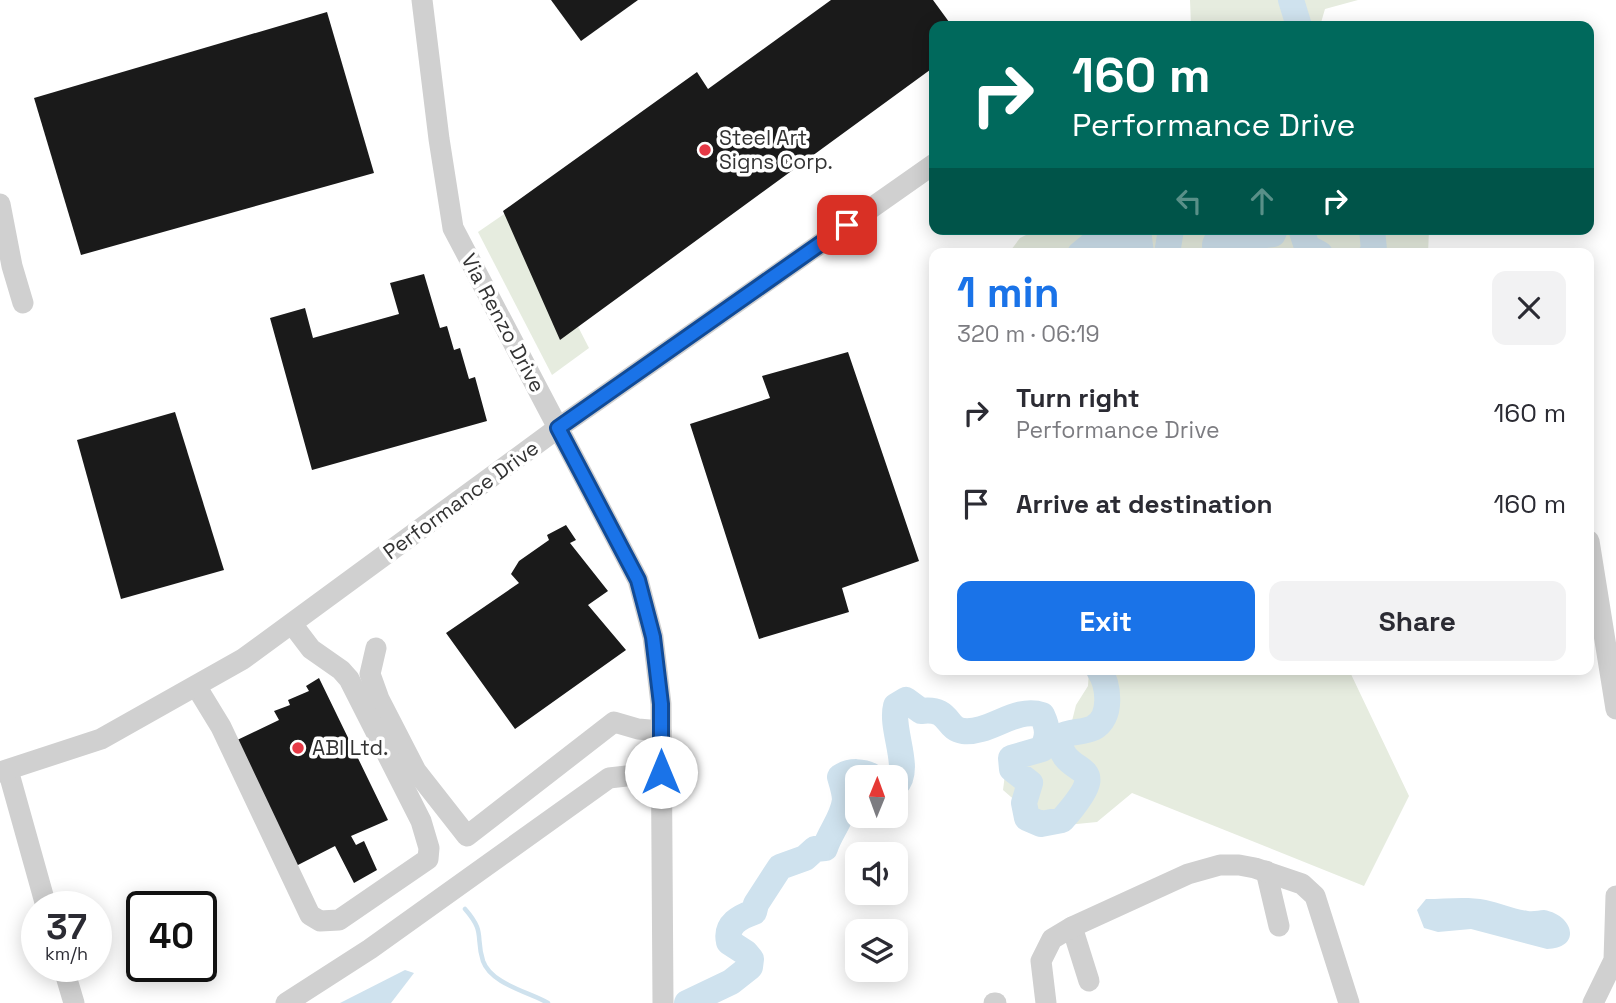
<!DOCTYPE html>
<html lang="en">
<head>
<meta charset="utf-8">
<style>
  body { margin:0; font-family:"Space Grotesk",sans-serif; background:#f2f2f3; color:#2b2b33; height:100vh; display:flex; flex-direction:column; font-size:26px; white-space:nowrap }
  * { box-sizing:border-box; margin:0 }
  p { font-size:23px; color:#7c7c81 }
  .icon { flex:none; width:38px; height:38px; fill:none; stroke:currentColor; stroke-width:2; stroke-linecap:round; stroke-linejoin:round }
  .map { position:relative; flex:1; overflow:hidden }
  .sheet { position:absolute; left:929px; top:248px; width:665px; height:427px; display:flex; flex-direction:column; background:#fff; border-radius:14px; box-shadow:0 4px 18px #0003 }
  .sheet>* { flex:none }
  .top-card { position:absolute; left:929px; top:21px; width:665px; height:214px; border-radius:14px; box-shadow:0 4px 18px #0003; background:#00695c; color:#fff; overflow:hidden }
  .needle { width:46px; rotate:1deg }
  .buttons { position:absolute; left:845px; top:765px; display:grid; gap:14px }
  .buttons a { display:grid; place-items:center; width:63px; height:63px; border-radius:14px; background:#fff; box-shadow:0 4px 18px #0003; font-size:35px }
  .speed { position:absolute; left:21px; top:891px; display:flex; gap:14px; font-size:35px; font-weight:700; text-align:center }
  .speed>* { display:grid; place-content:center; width:91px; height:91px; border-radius:50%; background:#fff; box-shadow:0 4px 18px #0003; line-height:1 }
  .speed small { font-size:18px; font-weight:400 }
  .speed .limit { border:4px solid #111; border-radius:10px; background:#fff; color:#111 }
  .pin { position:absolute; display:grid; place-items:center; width:60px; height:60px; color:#fff; margin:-30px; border-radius:14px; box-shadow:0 4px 10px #0006 }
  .me { position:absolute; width:77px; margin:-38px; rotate:0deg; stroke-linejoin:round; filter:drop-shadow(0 0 5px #0008) }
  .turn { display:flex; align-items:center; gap:24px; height:147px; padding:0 28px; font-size:32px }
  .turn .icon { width:91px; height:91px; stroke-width:2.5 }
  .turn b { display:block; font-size:49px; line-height:60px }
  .lanes { display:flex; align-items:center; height:66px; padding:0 28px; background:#0003; justify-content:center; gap:35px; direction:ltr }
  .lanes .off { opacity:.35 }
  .round { display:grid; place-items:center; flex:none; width:74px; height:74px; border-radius:14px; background:#f2f2f3 }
  .head { display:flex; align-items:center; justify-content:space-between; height:119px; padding:0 28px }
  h1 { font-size:42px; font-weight:600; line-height:52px; color:#1a73e8 }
  .button { display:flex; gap:14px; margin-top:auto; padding:14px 28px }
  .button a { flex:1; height:80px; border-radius:14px; background:#1a73e8; color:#fff; font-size:28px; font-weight:600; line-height:80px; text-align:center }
  .button a+a { background:#f2f2f3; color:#2b2b33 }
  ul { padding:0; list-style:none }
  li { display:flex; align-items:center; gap:21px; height:91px; padding:0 28px }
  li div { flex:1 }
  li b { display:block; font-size:26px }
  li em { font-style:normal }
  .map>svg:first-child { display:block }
  .green { fill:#e6ecdf }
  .water { fill:#cfe2ee }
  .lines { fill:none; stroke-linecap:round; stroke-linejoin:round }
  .stream { stroke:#cfe2ee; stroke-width:4.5 }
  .river { stroke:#cfe2ee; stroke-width:26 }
  .building { fill:#1a1a1a }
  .minor { stroke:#d0d0d0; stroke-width:21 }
  .route-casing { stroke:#114b97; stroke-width:18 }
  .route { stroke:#1a73e8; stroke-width:12 }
  .poi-dot { fill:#e63946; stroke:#fff; stroke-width:2.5 }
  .labels { text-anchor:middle; stroke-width:7; stroke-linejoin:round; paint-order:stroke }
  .poi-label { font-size:21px; fill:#333; stroke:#fff; text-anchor:start }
  .street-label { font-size:21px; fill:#333; stroke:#fff }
</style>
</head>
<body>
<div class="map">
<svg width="1616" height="1003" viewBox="0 0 1616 1003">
  <rect width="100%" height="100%" fill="#fff"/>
  <g class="green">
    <path d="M1190 0H1358L1325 9 1320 26H1191Z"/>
    <path d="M516 206 589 348 552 375 478 232Z"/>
    <path d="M1038 229H1429L1428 254H1008L1020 238Z"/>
    <path d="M1089 670H1349L1409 796 1364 886 1132 793 1097 822 1046 827 1003 790 1007 759 1021 750 1051 748 1068 737 1076 705 1088 686Z"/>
  </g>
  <g class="water">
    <path d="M1426 899C1445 899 1467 896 1486 900 1500 903 1513 909 1528 911 1533 912 1539 910 1544 910 1574 915 1582 948 1547 949L1471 929 1438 932 1424 928 1417 910Z"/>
    <path d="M405 970 414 973 391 1003H340Z"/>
  </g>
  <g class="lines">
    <path class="stream" d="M465 909C486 933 475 936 483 961 491 984 529 992 548 1003"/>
    <g class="river">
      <path d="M1291 0 1299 26"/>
      <path d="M1138 229 1141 254"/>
      <path d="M1301 229 1307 247 1320 254"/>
      <path d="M1080 254 1103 235 1115 240 1119 254"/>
      <path d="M1167 254 1171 229"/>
      <path d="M1217 254C1213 245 1215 241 1222 235L1244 238 1273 234 1275 229"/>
      <path d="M1371 254 1374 250 1372 229"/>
      <path d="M896 785C912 769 890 729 896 706L906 700 921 711C951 707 945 729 963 731 990 734 1015 706 1042 715 1048 728 1049 736 1042 749L1011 758 1012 769 1030 783 1024 803 1027 818 1041 824 1062 820C1120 754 1061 783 1059 737 1070 731 1082 733 1093 728 1113 718 1109 685 1099 670"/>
      <path d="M687 1003 731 982 750 967 751 959 746 953 729 942C725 924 740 917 754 912L756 904 780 867 805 858 815 849 825 848C830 832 843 818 845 800 845 793 842 784 840 777 850 770 864 771 873 777"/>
    </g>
  </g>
  <g class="building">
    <path d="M551 0H638L581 41Z"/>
    <path d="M831 0H933L952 26H934V67L560 340 503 211 697 72 708 89Z"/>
    <path d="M327 12 374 173 81 255 34 98Z"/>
    <path d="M424 274 440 328 447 326 454 350 460 348 469 379 475 377 487 421 312 470 270 318 305 308 313 338 399 314 390 283Z"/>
    <path d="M848 352 919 561 842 588 849 612 759 639 690 424 770 398 762 376Z"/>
    <path d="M175 412 224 570 121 599 77 440Z"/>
    <path d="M566 525 576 540 570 543 608 591 588 605 626 650 515 729 446 633 519 583 511 574 519 561 549 540 547 535Z"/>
    <path d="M319 678 388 820 351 836 356 845 364 841 377 870 354 883 335 846 296 866 233 742 279 720 274 711 290 705 288 700 309 691 306 686Z"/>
  </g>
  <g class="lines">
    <g class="minor">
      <path d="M422 0 439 139 453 228 638 580 653 637 661 704 663 1003"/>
      <path d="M0 204 12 266 23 303"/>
      <path d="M1589 541 1616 709"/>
      <path d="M376 648 370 674 379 699 416 771 467 836 614 722 638 729 661 731"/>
      <path d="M196 686 221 727 310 915 320 921 339 920 428 859 429 848 421 821 349 679 341 670 311 649 292 624"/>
      <path d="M8 770 46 906"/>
      <path d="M0 772 101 739 243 659 558 428 934 164"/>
      <path d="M1266 871 1279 926"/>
      <path d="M1072 927 1089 981"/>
      <path d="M63 966 74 1003"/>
      <path d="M286 1003 370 949 609 778 661 772"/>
      <path d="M994 1003H996"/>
      <path d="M1046 1003 1041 961 1052 939 1072 927 1188 874 1220 865H1239L1255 868 1302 884 1315 896 1349 1003"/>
      <path d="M1593 1003 1614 960 1616 896"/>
    </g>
  </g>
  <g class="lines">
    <defs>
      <path id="route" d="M661 772V704L653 637 638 580 558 428 847 225"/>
    </defs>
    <use href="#route" class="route-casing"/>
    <use href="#route" class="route"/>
  </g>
  <g class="poi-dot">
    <circle cx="705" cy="150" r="7"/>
    <circle cx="298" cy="748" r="7"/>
  </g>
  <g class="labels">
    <g class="poi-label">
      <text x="719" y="145">Steel Art<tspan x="719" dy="24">Signs Corp.</tspan></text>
      <text x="312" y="755">ABI Ltd.</text>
    </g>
    <g class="street-label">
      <text transform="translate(503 323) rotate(62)" y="7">Via Renzo Drive</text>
      <text transform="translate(461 500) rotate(-36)" y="7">Performance Drive</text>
    </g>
  </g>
</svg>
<div class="buttons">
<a><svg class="needle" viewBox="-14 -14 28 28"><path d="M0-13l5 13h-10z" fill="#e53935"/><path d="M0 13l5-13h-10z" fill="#7c7c81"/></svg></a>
<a><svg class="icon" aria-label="sound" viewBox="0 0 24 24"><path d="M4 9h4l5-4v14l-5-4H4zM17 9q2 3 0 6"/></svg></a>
<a><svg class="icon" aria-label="layers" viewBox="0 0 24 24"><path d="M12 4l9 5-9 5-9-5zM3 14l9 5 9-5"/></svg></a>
</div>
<div class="speed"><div>37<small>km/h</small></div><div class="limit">40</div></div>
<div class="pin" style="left:847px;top:225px;background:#d93025"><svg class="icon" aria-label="arrive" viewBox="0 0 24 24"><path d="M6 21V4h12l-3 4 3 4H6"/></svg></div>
<svg class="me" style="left:661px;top:772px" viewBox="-20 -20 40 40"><circle r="19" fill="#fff"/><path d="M0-13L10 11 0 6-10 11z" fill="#1a73e8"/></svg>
<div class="top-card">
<div class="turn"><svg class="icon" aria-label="right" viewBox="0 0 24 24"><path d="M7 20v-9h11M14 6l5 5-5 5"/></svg><div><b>160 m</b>Performance Drive</div></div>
<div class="lanes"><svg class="icon off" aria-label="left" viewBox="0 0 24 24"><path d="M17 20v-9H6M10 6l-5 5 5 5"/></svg><svg class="icon off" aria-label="ahead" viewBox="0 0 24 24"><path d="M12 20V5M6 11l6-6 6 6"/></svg><svg class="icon" aria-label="right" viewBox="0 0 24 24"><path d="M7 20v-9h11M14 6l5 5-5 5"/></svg></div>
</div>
<section class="sheet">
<div class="head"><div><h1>1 min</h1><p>320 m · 06:19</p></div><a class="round"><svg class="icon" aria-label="close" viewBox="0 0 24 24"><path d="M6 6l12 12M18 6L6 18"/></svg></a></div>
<ul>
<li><svg class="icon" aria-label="right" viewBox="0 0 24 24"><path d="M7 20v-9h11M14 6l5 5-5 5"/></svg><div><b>Turn right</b><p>Performance Drive</p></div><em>160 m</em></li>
<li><svg class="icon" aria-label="arrive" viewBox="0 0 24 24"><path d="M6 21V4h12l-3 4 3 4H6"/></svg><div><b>Arrive at destination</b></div><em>160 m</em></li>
</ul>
<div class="button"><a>Exit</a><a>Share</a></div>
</section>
</div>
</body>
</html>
